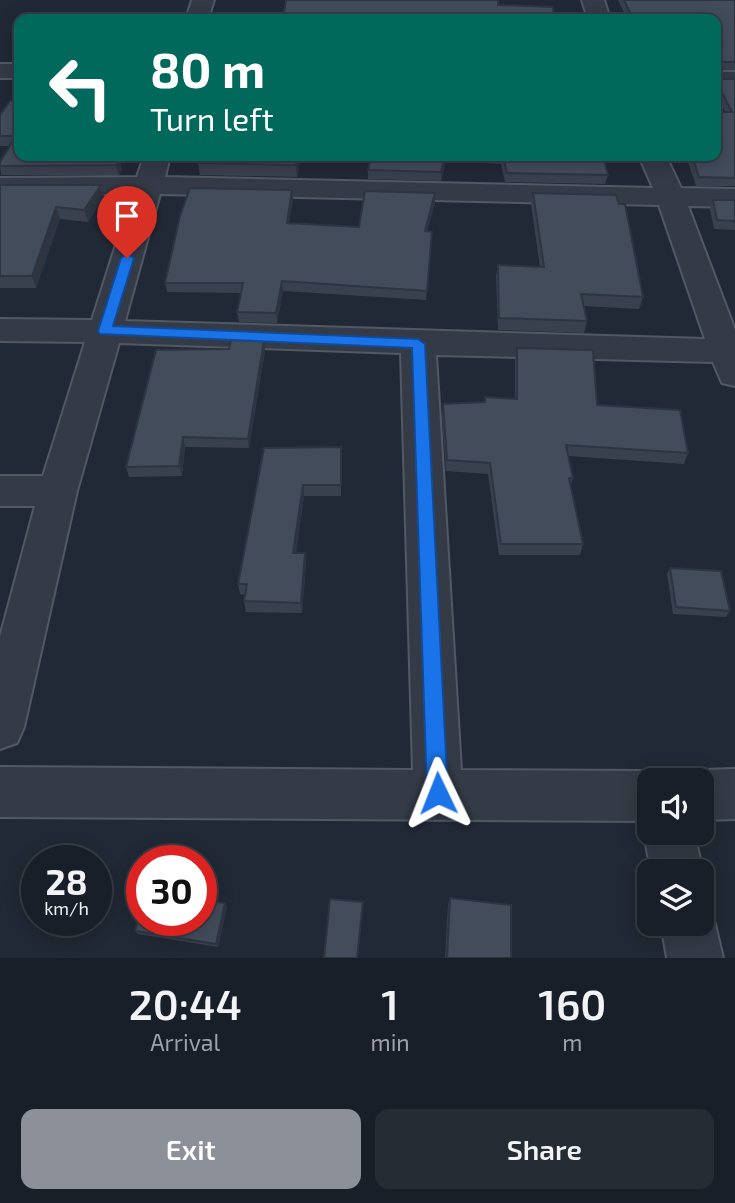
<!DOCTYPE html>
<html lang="en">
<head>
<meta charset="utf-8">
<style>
  body { margin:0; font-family:"Exo 2",sans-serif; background:#262c34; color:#f1f3f6; height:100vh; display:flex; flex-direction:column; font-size:26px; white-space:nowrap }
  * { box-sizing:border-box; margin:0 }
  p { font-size:23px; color:#9fa2a8 }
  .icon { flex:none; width:38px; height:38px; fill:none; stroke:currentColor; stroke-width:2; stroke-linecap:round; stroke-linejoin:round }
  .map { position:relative; height:958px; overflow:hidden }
  .drawer { display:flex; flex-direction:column; background:#191f28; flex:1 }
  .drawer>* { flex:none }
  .guide { position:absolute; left:14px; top:14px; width:707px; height:147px; border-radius:14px; box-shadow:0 4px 18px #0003,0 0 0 2px #373d45; background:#00695c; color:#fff; overflow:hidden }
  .buttons { position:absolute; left:637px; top:768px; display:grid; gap:14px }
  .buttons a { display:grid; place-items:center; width:77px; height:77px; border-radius:14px; background:#191f28; box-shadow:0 4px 18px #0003,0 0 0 2px #373d45; font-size:35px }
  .speed { position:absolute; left:21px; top:845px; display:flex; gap:14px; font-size:35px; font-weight:700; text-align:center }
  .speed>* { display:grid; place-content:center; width:91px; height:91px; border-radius:50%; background:#191f28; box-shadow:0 4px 18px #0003,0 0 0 2px #373d45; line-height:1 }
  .speed small { font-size:18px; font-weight:400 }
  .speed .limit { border:10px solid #d22; background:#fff; color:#111 }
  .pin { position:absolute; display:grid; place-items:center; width:60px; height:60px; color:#fff; margin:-72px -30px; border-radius:50% 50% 50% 0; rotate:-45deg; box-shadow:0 0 7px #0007 }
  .pin .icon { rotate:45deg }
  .me { position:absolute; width:77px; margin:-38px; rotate:358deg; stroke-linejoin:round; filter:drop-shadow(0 0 5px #0008) }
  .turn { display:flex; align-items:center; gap:24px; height:147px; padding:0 21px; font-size:32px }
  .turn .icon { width:91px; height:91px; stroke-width:2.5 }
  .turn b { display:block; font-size:49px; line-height:60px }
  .eta { display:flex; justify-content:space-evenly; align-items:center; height:119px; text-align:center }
  .eta b { font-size:42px; font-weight:600; line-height:49px }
  .primary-button { display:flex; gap:14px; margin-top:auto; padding:14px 21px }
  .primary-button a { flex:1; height:80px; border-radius:14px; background:#8c9099; color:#fff; font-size:28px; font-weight:600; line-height:80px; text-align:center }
  .primary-button a+a { background:#262c34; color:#f1f3f6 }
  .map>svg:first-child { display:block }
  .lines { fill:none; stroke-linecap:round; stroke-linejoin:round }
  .minor-casing { stroke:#515965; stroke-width:4 }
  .minor { fill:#343b47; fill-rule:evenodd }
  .wall { fill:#39414e }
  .shaded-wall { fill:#2e3540 }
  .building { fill:#424c5b; stroke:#2e3540; stroke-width:2 }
  .route { fill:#1a73e8; stroke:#114b97; stroke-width:2 }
</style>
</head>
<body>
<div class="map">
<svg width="735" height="958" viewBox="0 0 735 958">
  <rect width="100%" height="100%" fill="#212936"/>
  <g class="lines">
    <defs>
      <g id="minor">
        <path d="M192 0H214L208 19H186Z"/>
        <path d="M582 0H604L610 19H588Z"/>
        <rect x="0" y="64" width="19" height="14"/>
        <rect x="716" y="72" width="19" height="14"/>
        <path d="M144 156H170L165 177 653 188 639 156H666L681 188 735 189V207L688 206 735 330V386L722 383 713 362 436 355 461 770 649 771 667 778V780H649V833H694L703 872 702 875V872H651L644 833 649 821 0 817V767L413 770 401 353 119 343 77 491 24 727 17 743 0 749V637L35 506H0V476H43L85 342 0 341V319L92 320 132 194H0V178L137 177ZM160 194 659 205 705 339 125 321Z"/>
        <path d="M735 769V819L702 820V780H683L684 777 702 770Z"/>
        <path d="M702 903 707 905 715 924 723 958H667L661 924H702Z"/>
      </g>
    </defs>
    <use href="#minor" class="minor-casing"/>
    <use href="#minor" class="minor"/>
  </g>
  <g class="wall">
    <path d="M618 0H735V70H717V79H735V186H696L686 156H716L725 112 716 95V19H627Z"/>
    <path d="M10 101 19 156H116L114 159 122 169 119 175H1L0 162 10 146H0V115Z"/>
    <path d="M201 156H301L297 177 200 175 198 163Z"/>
    <path d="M371 156H603L608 175 605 184 505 182 501 164 446 161 441 181 368 179V170Z"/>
    <path d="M0 185H101L104 197 88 222 60 219 36 288H0Z"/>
    <path d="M292 190 293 200 289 223 359 227 435 203 427 231 432 232 426 300 283 291 277 323 239 322 237 312 241 293 167 292 165 283Z"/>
    <path d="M533 193 643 297 639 309 584 306 587 321 584 333 498 330 496 276 498 265 540 267 531 205Z"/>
    <path d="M713 200H735V230L714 229 710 209Z"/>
    <path d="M517 348 597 405 688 453 684 464 568 456 573 478 571 485 583 544 580 555H499L488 474 446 471 442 416 443 404 485 402V397L515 399V360Z"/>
    <path d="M265 351 249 448 185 447 182 476 129 477 126 467Z"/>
    <path d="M341 447V496H304L296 553H305L306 564 302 613 246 612 244 601 245 595 240 594 238 584 264 448Z"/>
    <path d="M670 568 730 611 726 617 673 614 667 574Z"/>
    <path d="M450 898 511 958H445L448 904Z"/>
    <path d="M225 903 227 907 218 947 138 934 135 931Z"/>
  </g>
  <g class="shaded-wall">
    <path d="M108 156H116L111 165 107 159Z"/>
    <path d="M298 156H301L297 177 296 165Z"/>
    <path d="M445 156 446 161 441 181V172Z"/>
    <path d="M120 159 122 169 119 175 116 165Z"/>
    <path d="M101 185 104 197 88 222 84 210Z"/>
    <path d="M292 190 293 200 287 233V223Z"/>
    <path d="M435 193V203L425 241V231Z"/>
    <path d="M56 207 60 219 36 288 32 276Z"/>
    <path d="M282 281 283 291 277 323 276 313Z"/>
    <path d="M264 341 265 351 249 448 248 439Z"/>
    <path d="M183 437 185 447 182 476 179 466Z"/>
    <path d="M303 485 304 496 295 564 293 553Z"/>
    <path d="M305 553 306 564 302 613 301 603Z"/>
    <path d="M225 903 227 907 218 947 216 944Z"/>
  </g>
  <g class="building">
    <path d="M286 0H498V5L553 7 554 19H280H283Z"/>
    <path d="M624 0H735V62H717V79H735V178L699 177 692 156H716V112H732L716 81V19H633Z"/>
    <path d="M10 101 19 102V156H108L107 159H120L116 165 0 166V162L16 136H0V115Z"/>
    <path d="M201 156H298L296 165 198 163Z"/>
    <path d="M371 156H445L441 172 368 170Z"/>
    <path d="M503 156H603L608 175 507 173Z"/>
    <path d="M0 185H101L84 210 56 207 32 276H0Z"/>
    <path d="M190 188 292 190 287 223 359 227 365 191 435 193 425 231 432 232 427 291 282 281 276 313 237 312 243 283H165L180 216Z"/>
    <path d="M533 193 616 195 619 204H625L643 297 581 294 587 321 499 318 498 265 544 267Z"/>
    <path d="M713 200H735V221L717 220Z"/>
    <path d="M231 340 264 341 248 439 183 437 179 466 126 467 156 350 229 349Z"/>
    <path d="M517 348 593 350 597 405 680 410 688 453 566 445 573 478H569L583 544H501L490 463 447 460 443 404 485 402V397L517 399Z"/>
    <path d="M341 447V485H303L293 553H305L301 603 244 601 247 584H238L264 448Z"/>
    <path d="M670 568 721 571 730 611 676 607Z"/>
    <path d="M450 898 511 905V958H447Z"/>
    <path d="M330 899 363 902 357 958H324Z"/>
    <path d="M201 900 225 903 216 944 135 931 142 906V920H201Z"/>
  </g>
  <path class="route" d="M127 254 134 258 113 326 418 339 425 344 448 793 445 801 438 804 430 801 427 793 412 348 100 334 98 331 121 258Z"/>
</svg>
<div class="buttons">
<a><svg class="icon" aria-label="sound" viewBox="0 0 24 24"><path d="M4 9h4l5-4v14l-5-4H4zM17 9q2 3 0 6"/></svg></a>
<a><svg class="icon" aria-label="layers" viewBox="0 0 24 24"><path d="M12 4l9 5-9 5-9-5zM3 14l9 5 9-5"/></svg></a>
</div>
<div class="speed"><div>28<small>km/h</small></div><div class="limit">30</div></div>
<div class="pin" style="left:127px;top:258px;background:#d93025"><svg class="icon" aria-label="arrive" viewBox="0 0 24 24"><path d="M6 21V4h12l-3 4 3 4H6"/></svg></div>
<svg class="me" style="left:438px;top:793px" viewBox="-20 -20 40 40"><path d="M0-17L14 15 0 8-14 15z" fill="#1a73e8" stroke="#fff" stroke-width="4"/></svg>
<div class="guide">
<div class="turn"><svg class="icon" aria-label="left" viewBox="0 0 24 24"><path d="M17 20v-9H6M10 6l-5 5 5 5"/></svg><div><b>80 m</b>Turn left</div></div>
</div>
</div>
<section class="drawer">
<div class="eta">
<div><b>20:44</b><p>Arrival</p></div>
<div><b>1</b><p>min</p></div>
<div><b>160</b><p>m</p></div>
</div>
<div class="primary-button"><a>Exit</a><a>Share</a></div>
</section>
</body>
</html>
